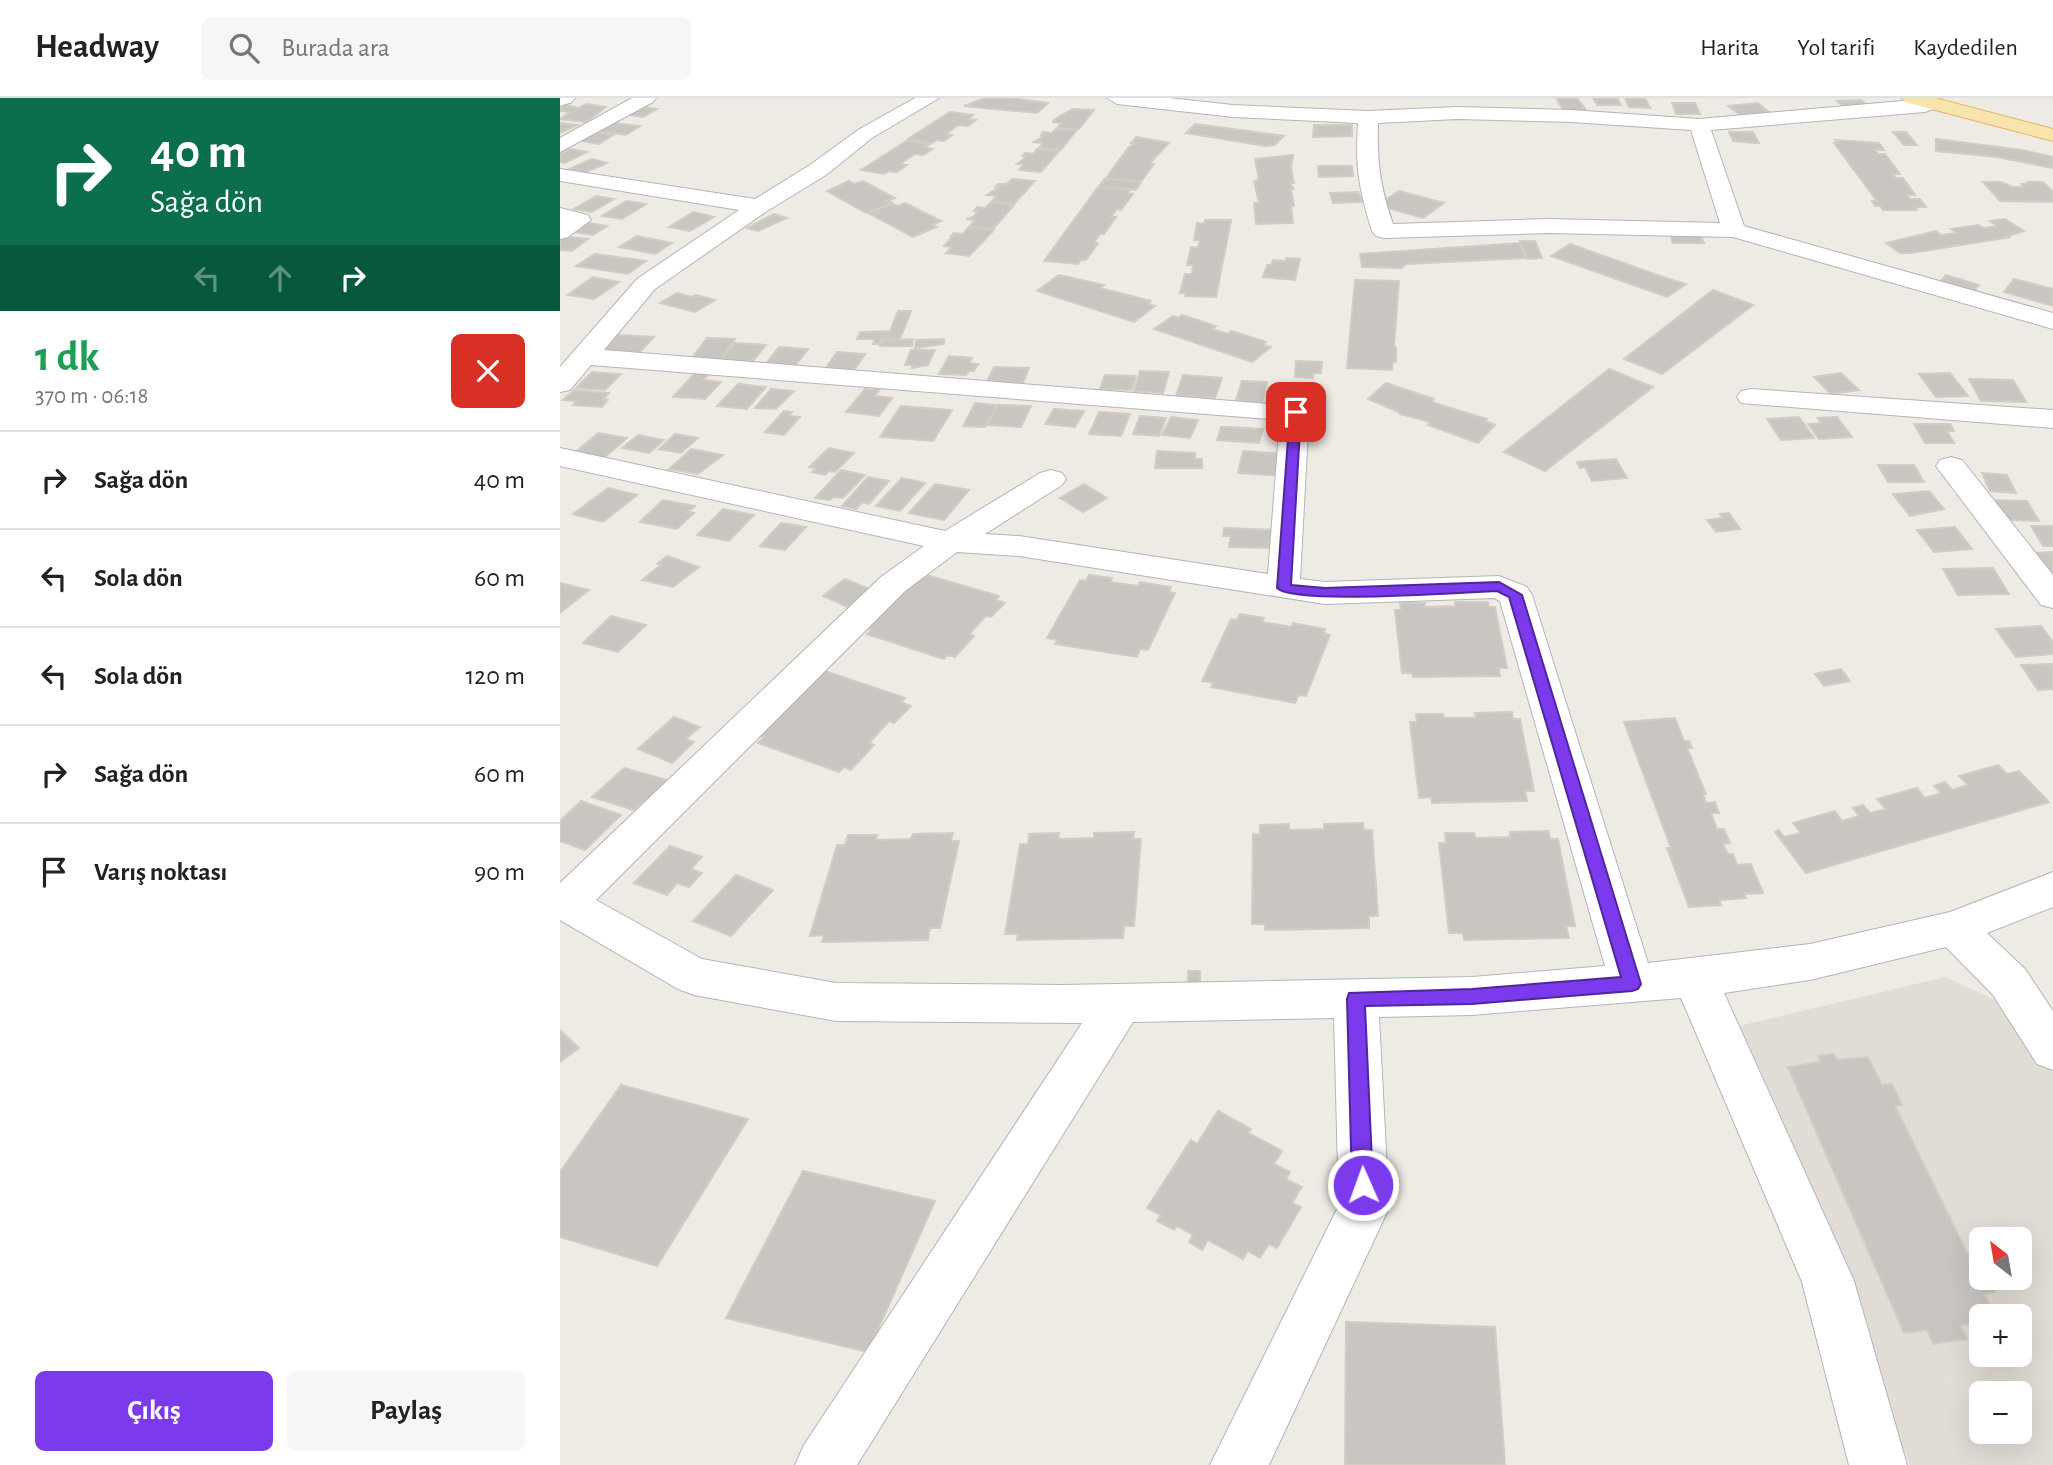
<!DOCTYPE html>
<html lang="tr">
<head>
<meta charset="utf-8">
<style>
  body { margin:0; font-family:"Alegreya Sans",sans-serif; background:#f6f6f6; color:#222; height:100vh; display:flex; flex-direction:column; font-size:26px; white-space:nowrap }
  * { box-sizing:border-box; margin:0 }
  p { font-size:23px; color:#767676 }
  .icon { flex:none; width:38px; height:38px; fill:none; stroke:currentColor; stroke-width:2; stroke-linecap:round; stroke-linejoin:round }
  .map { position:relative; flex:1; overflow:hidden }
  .sheet { display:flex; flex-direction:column; background:#fff; width:560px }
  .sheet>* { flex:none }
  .hud { background:#0b6e4f; color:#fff; overflow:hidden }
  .needle { width:46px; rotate:329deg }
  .fabs { position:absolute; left:1409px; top:1129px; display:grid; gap:14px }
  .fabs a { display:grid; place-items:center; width:63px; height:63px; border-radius:10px; background:#fff; box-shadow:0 7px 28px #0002; font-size:35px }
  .pin { position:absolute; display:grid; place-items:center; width:60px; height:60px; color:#fff; margin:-30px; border-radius:14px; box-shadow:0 4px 10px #0006 }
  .me { position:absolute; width:77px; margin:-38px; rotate:358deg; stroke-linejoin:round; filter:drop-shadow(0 0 5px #0008) }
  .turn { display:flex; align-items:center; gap:24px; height:147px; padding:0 35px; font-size:32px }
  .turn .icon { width:91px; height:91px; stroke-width:2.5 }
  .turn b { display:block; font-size:49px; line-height:60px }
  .lanes { display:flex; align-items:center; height:66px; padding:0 35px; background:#0003; justify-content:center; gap:35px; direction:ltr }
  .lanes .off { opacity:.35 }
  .round { display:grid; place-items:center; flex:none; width:74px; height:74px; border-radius:10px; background:#f6f6f6 }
  .head { display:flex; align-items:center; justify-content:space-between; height:119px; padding:0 35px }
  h1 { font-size:42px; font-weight:700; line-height:52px; color:#1e9e55 }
  .primary-button { display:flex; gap:14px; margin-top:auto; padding:14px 35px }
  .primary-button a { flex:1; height:80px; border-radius:10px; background:#7c3aed; color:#fff; font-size:28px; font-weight:700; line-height:80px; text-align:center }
  .primary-button a+a { background:#f6f6f6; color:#222 }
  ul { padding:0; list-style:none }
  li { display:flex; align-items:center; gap:21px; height:98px; padding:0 35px; border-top:2px solid #e0e0e0 }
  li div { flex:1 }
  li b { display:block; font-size:26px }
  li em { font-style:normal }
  header { display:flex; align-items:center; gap:42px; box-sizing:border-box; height:98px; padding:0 35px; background:#fff; border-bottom:2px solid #e0e0e0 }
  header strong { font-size:33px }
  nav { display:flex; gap:38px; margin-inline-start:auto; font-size:24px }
  .search { width:490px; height:63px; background:#f6f6f6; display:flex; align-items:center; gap:18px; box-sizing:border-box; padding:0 24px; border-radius:10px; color:#767676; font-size:26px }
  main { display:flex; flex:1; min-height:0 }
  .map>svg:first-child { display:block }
  .education { fill:#e1dcd6; fill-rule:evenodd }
  .building { fill:#c9c6c2; stroke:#d2ccc3; stroke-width:2 }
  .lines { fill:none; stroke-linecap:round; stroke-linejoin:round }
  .minor-casing { stroke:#b2b5b8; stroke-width:2 }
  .major-casing { stroke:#e7b364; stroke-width:2 }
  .minor { fill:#fff; fill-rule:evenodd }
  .major { fill:#f9e4ae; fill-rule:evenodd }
  .route { fill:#7c3aed; stroke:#51269a; stroke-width:2 }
</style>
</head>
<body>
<header>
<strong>Headway</strong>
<div class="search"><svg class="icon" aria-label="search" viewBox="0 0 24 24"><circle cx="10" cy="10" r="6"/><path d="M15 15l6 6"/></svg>Burada ara</div>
<nav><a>Harita</a><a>Yol tarifi</a><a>Kaydedilen</a></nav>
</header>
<main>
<section class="sheet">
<div class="hud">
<div class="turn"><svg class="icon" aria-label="right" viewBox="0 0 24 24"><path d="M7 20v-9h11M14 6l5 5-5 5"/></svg><div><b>40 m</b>Sağa dön</div></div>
<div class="lanes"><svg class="icon off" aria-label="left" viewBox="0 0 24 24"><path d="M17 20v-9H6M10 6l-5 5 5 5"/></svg><svg class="icon off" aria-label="ahead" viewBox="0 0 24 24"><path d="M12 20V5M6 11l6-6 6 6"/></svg><svg class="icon" aria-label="right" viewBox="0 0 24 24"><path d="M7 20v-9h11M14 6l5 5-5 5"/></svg></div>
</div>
<div class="head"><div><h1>1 dk</h1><p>370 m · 06:18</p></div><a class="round" style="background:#d93025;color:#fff"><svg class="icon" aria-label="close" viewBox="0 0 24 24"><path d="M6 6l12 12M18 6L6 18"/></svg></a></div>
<ul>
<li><svg class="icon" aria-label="right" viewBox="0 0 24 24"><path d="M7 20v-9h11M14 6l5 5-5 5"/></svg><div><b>Sağa dön</b></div><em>40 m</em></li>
<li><svg class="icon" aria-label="left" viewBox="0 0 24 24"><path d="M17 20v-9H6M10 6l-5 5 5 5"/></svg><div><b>Sola dön</b></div><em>60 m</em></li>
<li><svg class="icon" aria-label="left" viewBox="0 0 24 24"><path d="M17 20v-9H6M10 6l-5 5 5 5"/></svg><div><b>Sola dön</b></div><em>120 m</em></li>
<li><svg class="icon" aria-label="right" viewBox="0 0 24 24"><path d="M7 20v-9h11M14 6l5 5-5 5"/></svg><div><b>Sağa dön</b></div><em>60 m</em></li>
<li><svg class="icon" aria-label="arrive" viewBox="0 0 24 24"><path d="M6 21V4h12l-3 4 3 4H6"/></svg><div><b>Varış noktası</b></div><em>90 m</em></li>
</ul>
<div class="primary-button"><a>Çıkış</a><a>Paylaş</a></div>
</section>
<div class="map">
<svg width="1493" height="1367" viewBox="0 0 1493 1367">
  <rect width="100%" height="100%" fill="#eeebe5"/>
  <path class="education" d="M1385 879 1455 911 1493 975V1367H1350L1181 954 1179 928ZM1421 1141H1460V1180H1421ZM1421 1218H1460V1256H1421ZM1421 1295H1460V1334H1421Z"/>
  <g class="building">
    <path d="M425 0H450L488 5 477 15 404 8Z"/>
    <path d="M996 0H1017L1026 12 1004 13Z"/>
    <path d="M1033 0H1057L1061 7H1037Z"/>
    <path d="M1065 0H1085L1090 10 1069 9Z"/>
    <path d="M1301 2 1307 7 1284 9 1277 3Z"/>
    <path d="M1112 5H1135L1140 16H1116Z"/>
    <path d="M1198 5 1210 15 1180 17 1168 8Z"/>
    <path d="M3 6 18 10 13 14 26 6 46 9 26 24 0 21 10 14 0 13Z"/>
    <path d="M77 8 97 11 83 19 64 16Z"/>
    <path d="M513 11 534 12 519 31 497 30 501 25 493 24 495 21Z"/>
    <path d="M390 14 413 17 408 21 416 22 408 28 398 27 386 36 392 37 384 43 376 42 372 45 348 41Z"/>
    <path d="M0 25 18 27 0 35Z"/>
    <path d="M53 25 80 28 66 37 38 33Z"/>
    <path d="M635 26 724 38 715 47 706 48 626 35Z"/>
    <path d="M754 27H792V38L753 39Z"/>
    <path d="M496 31 517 32 501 52 479 50 483 45 474 44 485 37H481L483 34 492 35Z"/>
    <path d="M31 34 53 37 39 46 16 42Z"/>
    <path d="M1169 34H1193L1199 45 1173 43Z"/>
    <path d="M1333 34H1346L1357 47H1344Z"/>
    <path d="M576 39 609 45 589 66H594L583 81 577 84 546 80 568 50 575 45H571Z"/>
    <path d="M1376 41 1462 52 1493 59V70L1437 59 1376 53Z"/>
    <path d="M348 42 370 46 365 49 373 51 363 57 355 56 340 66 347 67 337 74 329 73 324 76 301 72Z"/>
    <path d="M1275 42 1319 45 1324 52H1315L1318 56H1325L1340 76H1332L1336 80H1343L1355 97H1347L1350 101H1360L1366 109H1355L1357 112H1323L1320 108H1315L1312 103H1317L1274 45H1277Z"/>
    <path d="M11 51 27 54 5 65 0 64V56Z"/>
    <path d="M477 51 499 53 481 74 459 72 464 66H457L466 59 462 58 465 55 473 56Z"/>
    <path d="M733 57 731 70 734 85H730L734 91H731L734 108H731L733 125 696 126 694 105H699L694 83 699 82 695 61Z"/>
    <path d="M32 61 47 65 24 75 9 71Z"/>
    <path d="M758 68H792L793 78 759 79Z"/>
    <path d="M452 81 475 83 454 106 432 103 437 98 427 97 439 89H435L438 86H446Z"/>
    <path d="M544 81 581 84 576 92 539 89Z"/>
    <path d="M289 83 294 86 303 83 335 100 327 103 332 105 306 115 267 93Z"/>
    <path d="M1423 84H1441L1453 89H1463L1461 86H1469L1467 84H1483L1493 94V104L1440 103Z"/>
    <path d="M538 89 570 92 568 95 573 96 561 112 557 111 551 119H556L544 136H540L534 144 538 145 526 162H521L518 166 484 163Z"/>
    <path d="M839 93 884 105 863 120 817 107Z"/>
    <path d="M798 94 803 104 773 105 770 95Z"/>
    <path d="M36 98 54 101 32 114 14 111Z"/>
    <path d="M66 103 86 106 62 121 42 118Z"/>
    <path d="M431 104 454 107 433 131 409 129 415 122 406 121 413 119 418 113H414L417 109 425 110Z"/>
    <path d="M345 105 381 123 372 127 377 129 353 139 308 115 333 106 338 108Z"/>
    <path d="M133 114 154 119 130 133 109 129Z"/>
    <path d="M214 116 227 120 198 133 187 130Z"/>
    <path d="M1445 121 1464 133 1448 138 1451 139 1351 155H1340L1326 145 1376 133 1381 137 1397 135 1391 131 1418 127 1423 130 1437 128 1430 123Z"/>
    <path d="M645 122H671L656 199 625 198 626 195H620L625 176H632L633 167H627L631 149 638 150 640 142H634L637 125 644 126Z"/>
    <path d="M28 125 47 128 33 137 14 134Z"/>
    <path d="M409 129 434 132 409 158 386 155 392 149 384 148 393 138H391L394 135 403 136Z"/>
    <path d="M1109 133 1139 134 1144 145H1113Z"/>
    <path d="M0 138 28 141 12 153 0 152Z"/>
    <path d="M77 138 112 145 95 156 59 149Z"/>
    <path d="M960 143H975L982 160 967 161Z"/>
    <path d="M960 145 965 160 846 166 842 170 802 169 800 156Z"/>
    <path d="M1010 146 1106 180 1126 186 1107 199 991 158Z"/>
    <path d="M35 156 86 163 68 176 16 168Z"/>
    <path d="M726 160 740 161 735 182 703 179 707 167H711L713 162 725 163Z"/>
    <path d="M499 177 544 187 540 190 591 203 588 206 595 208 574 224 477 193Z"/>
    <path d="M1386 177 1419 187 1415 192 1381 183Z"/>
    <path d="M33 179 59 184 34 201 8 197Z"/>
    <path d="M1454 181 1493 191V208L1444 194Z"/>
    <path d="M795 182 839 183 834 249H836V264H833L832 272 787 270Z"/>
    <path d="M1153 192 1193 207 1102 276 1064 261Z"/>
    <path d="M117 195 132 199 136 197 155 202 135 214 100 205Z"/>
    <path d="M338 213H351L340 241H321L319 246H313L315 241H297L300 234 330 233Z"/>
    <path d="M622 217 656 228 652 231 668 236 671 233 706 244 703 247 711 249 692 264 594 231 613 218 618 220Z"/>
    <path d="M58 237 94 239 79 255 42 253Z"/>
    <path d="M147 240 175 241 160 262 132 260Z"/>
    <path d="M353 241 352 248H320L322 243Z"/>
    <path d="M384 241V246L355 250 356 242Z"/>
    <path d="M175 245 206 247 193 263 161 261Z"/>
    <path d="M219 249 248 251 235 268 206 266Z"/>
    <path d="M351 252H375L368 267 352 270 353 267H345Z"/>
    <path d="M277 254 305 256 294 272 265 271Z"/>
    <path d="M389 258 412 260 409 265 418 266 414 273H409L406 277 379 276Z"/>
    <path d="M736 263 762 264 761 275H753V280L735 279Z"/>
    <path d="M434 269 469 270 463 285 427 283Z"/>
    <path d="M1049 271 1093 289 985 373 944 354Z"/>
    <path d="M580 273 609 274 603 295 574 293Z"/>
    <path d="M32 274 61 276 45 292 16 290Z"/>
    <path d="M1281 275 1299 292 1271 296 1254 279Z"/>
    <path d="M1390 275 1408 298 1376 299 1359 276Z"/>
    <path d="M134 276 148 277 143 282 161 284 145 301 113 299Z"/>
    <path d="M545 277 576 278 572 292 540 291Z"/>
    <path d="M623 277 662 280 655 300 616 298Z"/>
    <path d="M1409 281 1453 282 1466 304 1421 303Z"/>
    <path d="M682 283 707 284 702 304 676 302Z"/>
    <path d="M826 285 874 301 871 304 927 321 925 323 935 327 918 345 868 327 870 324 840 316 841 315 808 301Z"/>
    <path d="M178 286 206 289 187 311 157 308Z"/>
    <path d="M211 291 234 293 216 311 195 310Z"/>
    <path d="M305 291 319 292 314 298 332 300 319 318 286 314Z"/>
    <path d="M14 292 49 295 43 301 48 302 42 309 13 307 16 303 3 302Z"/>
    <path d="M415 305 437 307 425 329 403 328Z"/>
    <path d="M438 307 471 308 461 329 428 327Z"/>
    <path d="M341 308 392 312 373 343 320 339Z"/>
    <path d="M494 311 524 313 515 329 485 326Z"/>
    <path d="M224 313 232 314 229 318 240 319 224 337 205 334Z"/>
    <path d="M539 314 570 316 561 338 529 336Z"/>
    <path d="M580 318 606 320 599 338 573 336Z"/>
    <path d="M611 319 638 322 630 340 602 337Z"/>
    <path d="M1239 319 1254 340 1221 342 1207 321Z"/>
    <path d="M1277 319 1292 339 1259 341 1248 326 1261 325 1258 320Z"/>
    <path d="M1354 326H1390L1394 333H1387L1394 345H1365Z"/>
    <path d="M661 329H671L703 331 699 345 657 342Z"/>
    <path d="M38 335 67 340 44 360 14 355Z"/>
    <path d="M115 336 138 340 121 355 99 351Z"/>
    <path d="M78 337 104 342 89 355 62 350Z"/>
    <path d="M269 350 294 355 275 374 269 373 265 377 252 374 256 371 249 369Z"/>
    <path d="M131 351 163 357 138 376 109 371Z"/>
    <path d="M597 353 635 355V361H642V370H595Z"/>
    <path d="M683 353 728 356 724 378 678 375Z"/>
    <path d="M1056 361 1067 380 1032 383 1025 369 1020 370 1017 364Z"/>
    <path d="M1318 367H1354L1364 384H1328Z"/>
    <path d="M281 372 305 377 283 400 273 399 270 402 255 400Z"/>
    <path d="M1422 375 1447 377 1456 395 1430 393Z"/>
    <path d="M308 379 329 383 309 406 302 404 296 411 282 408Z"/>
    <path d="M342 380 365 385 340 413 316 408Z"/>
    <path d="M375 386 409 392 384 422 349 415Z"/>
    <path d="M524 386 547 400 523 414 500 400Z"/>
    <path d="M48 390 77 397 43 424 13 416Z"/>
    <path d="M1369 393 1384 411 1350 418 1333 396Z"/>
    <path d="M103 402 135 408 128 414 134 415 117 431 80 424Z"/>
    <path d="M1426 402 1467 403 1479 423 1443 422Z"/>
    <path d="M163 411 194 417 169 443 137 437Z"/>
    <path d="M1169 415 1180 431 1156 434 1147 422 1163 420 1160 416Z"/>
    <path d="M221 425 246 429 225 452 200 448Z"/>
    <path d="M1471 428H1493V448H1483Z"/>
    <path d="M1395 429 1412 451 1374 454 1357 432Z"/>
    <path d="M664 430 717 432 711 439 710 450 669 449 671 438H663Z"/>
    <path d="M1493 454V477H1490L1476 455Z"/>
    <path d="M107 458 139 469 113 489 82 482 101 467 97 466Z"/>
    <path d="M1433 470 1449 496 1398 497 1383 471Z"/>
    <path d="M363 476 439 498 436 502 445 505 431 519 426 518 409 536 414 538 395 559 387 557 384 561 307 536 312 532 302 529Z"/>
    <path d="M529 477 552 480 550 484 578 488 580 484 611 489 609 494 615 495 588 552 580 551 577 559 495 546 498 542 487 540 520 482 526 483Z"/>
    <path d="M285 481 312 492 290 510 263 498Z"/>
    <path d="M0 485 29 492 0 515Z"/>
    <path d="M895 504H928L929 509H935L947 570H939L940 578 853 579 852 575H842L835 512H841L840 505H865V509L895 508Z"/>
    <path d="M680 516 704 520 702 524 731 529 733 525 765 531 764 536 770 537 746 598 739 597 735 605 651 589 653 585 642 583 671 521 677 522Z"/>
    <path d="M51 518 86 527 58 554 23 545Z"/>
    <path d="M1481 528 1493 544V556L1456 559 1436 531Z"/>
    <path d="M1493 566V591L1478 592 1461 567Z"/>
    <path d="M1281 571 1290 583 1264 588 1255 576Z"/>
    <path d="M265 573 345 600 341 604 351 608 334 625 329 623 309 645 314 647 291 672 284 669 279 674 198 645 204 639 194 636Z"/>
    <path d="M952 614 953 621H960L974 693H965L967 703 872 705 871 699 859 700 850 624H857L856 616H883L884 620H916L915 615Z"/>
    <path d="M114 619 140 629 126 641 134 644 112 665 78 651Z"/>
    <path d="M1115 620 1124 643H1129L1132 650H1127L1146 696H1143L1146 705 1155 704 1159 715H1151L1157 731H1164L1170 745 1163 746 1168 756H1173L1177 767 1191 766 1203 795 1184 796 1186 800 1159 802 1161 807 1129 809 1107 750H1111L1064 624Z"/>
    <path d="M1438 667 1447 676 1459 673 1489 704 1246 775 1215 734 1219 732 1224 739 1241 735 1233 725 1275 713 1282 723 1299 718 1293 710 1303 707 1310 715 1326 711 1317 701 1357 690 1365 700 1381 695 1374 688 1385 684 1392 692 1408 687 1399 678Z"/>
    <path d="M64 670 107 682 86 705 82 704 74 712 32 699Z"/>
    <path d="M21 703 61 717 25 752 0 743V723Z"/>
    <path d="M803 725 804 732H812L818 818H809V830L705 832V826H692L693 736 700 737V727L729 726V732L764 731V726Z"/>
    <path d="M989 733 990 741H998L1015 828H1006L1009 840 904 842 903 835H889L879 745H886L885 735H914L915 740 950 739V734Z"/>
    <path d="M574 734 573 741H581L574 828H564L563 840 457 842 458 836H445L460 746H468L469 736 499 735 498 741 534 740V735Z"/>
    <path d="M393 735 391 743H399L380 830H370L368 842 262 844 264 837 250 838 277 747H285L288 737H317L316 742 351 741 353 736Z"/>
    <path d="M110 748 142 759 131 771 142 775 129 789 117 785 107 797 74 785Z"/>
    <path d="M176 777 213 792 171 838 133 823Z"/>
    <path d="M628 873H640V885L628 886Z"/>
    <path d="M0 932 19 950 0 964Z"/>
    <path d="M1273 956 1277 962 1308 959 1322 987 1332 986 1342 1007 1335 1008 1415 1171 1421 1170V1180H1428L1435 1194 1424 1196 1435 1218H1421V1224L1400 1227 1407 1241 1373 1246 1367 1232 1344 1235 1228 969 1261 964 1258 958Z"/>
    <path d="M61 987 188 1021 97 1168 0 1139V1074Z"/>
    <path d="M658 1013 691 1031 688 1035 722 1053 714 1066 730 1074 726 1081 742 1089 732 1105 741 1109 717 1150 709 1146 700 1160 688 1153 683 1161 648 1142 642 1152 629 1144 633 1137 617 1128 614 1132 597 1123 601 1117 587 1110 631 1042 637 1046Z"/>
    <path d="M243 1073 375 1103 308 1254 166 1220Z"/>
    <path d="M786 1224 935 1229 945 1367H785Z"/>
  </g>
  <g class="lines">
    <defs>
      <g id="minor">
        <path d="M0 0H15L12 4 0 8Z"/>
        <path d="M72 0H96L93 4 0 54V40Z"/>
        <path d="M355 0H379L312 40 266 77 207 113 95 191 44 252 745 309 749 315 740 481 765 484 939 478 967 489 972 497 1088 865 1250 846 1390 814 1493 774V809L1427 835 1465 871 1493 913V972L1477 966 1433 897 1386 849 1250 882 1164 895 1294 1183 1347 1367H1289L1242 1184 1121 900 912 917 819 919 829 1110 709 1367H650L779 1107 774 920 573 924 297 1367H235L244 1347 522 925 276 923 134 897 118 891 0 822V785L321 479 364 448 0 368V350L385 433 480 375 491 372 502 375 506 381 502 387 425 436 459 438 708 476 720 322 31 267 10 292 0 294V269L77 181 179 112 0 83V71L195 101 250 67 298 32ZM397 454 459 458 765 506 934 500 940 503 1045 868 912 879 503 887 276 885 142 861 36 802 345 493Z"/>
        <path d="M547 0H609L673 7 808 13 897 9 1011 12 1139 21 1376 0 1382 5 1379 9 1365 14 1151 32 1184 128 1493 215V231L1173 139 989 135 824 140 816 138 812 133C799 92 795 68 798 25L673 19 557 6ZM897 21 1011 24 1131 32 1160 125 989 121 833 126C820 88 817 65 818 25Z"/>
        <path d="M0 110 28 117 31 122 8 139 0 141Z"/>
        <path d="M1191 291 1493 312V330L1181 305 1177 299 1181 293Z"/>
        <path d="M1391 359 1402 362 1493 477V510L1481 507 1376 368 1380 362Z"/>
      </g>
      <path id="major" d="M1342 0H1375L1493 31V43L1345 4Z"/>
    </defs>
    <use href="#minor" class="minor-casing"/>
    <use href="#major" class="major-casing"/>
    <use href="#minor" class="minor"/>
    <use href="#major" class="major"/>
  </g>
  <path class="route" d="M736 311 741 314 731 487 765 490 939 484 962 497 1081 886 1078 891 1072 893 912 906 805 908 813 1087 810 1094 803 1097 795 1094 792 1087 787 901 789 895 912 891 1061 879 949 499 937 493C903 494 734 507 717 490L730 314Z"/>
</svg>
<div class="fabs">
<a><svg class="needle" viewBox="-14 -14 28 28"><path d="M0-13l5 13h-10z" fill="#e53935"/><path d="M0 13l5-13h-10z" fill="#767676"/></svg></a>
<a>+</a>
<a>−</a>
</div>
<div class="pin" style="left:736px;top:314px;background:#d93025"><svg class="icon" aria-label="arrive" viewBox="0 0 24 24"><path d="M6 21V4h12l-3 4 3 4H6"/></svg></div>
<svg class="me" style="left:803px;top:1087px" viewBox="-20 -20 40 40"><circle r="17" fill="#7c3aed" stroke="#fff" stroke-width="3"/><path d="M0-11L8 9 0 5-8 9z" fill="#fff"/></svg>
</div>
</main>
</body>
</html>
